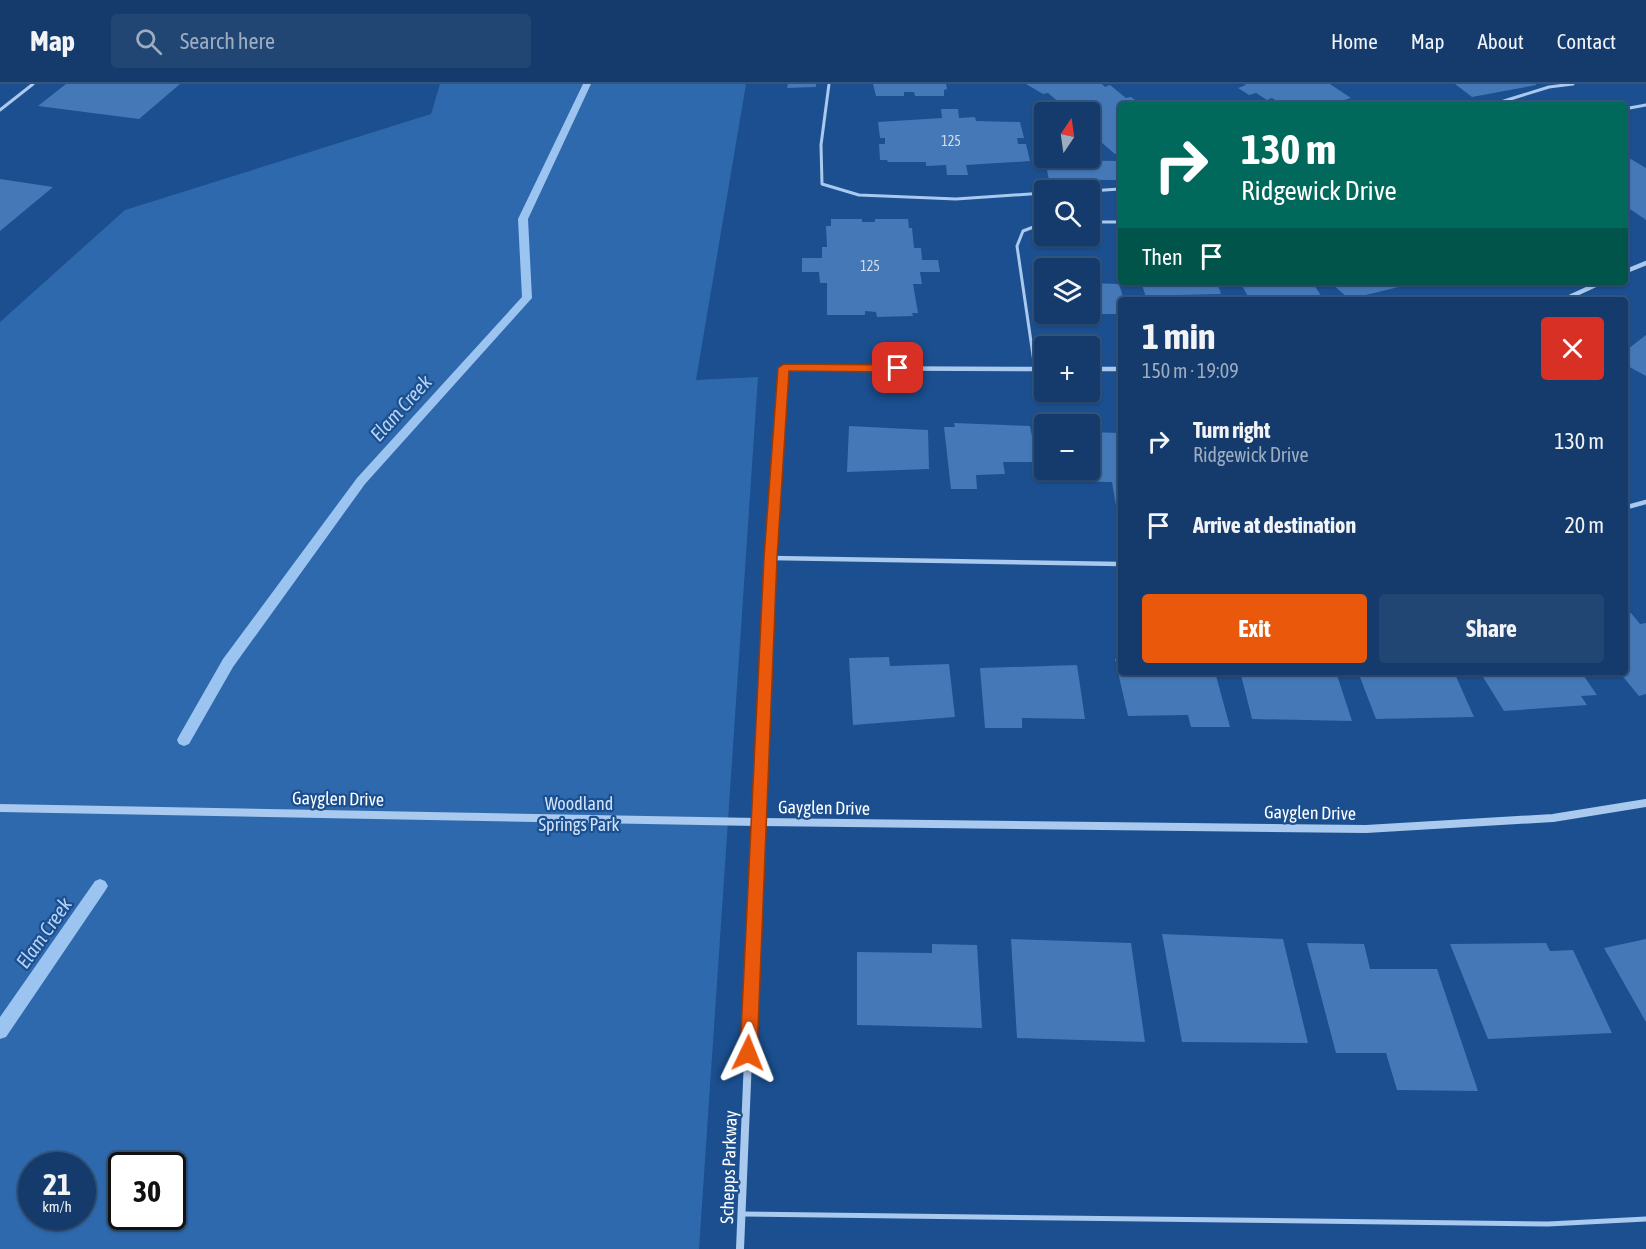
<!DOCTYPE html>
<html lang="en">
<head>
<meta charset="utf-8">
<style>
  body { margin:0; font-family:"Asap Condensed",sans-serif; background:#214673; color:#f1f3f6; height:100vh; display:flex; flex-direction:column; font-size:22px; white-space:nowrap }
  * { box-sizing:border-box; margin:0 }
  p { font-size:20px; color:#9dadc1 }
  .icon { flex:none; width:33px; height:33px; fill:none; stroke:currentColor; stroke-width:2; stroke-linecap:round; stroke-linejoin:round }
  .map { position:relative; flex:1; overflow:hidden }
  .details { position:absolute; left:1118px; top:213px; width:510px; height:378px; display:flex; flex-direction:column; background:#143b6b; border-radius:6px; box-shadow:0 2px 4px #0004,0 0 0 2px #33557e }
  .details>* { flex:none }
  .top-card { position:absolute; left:1118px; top:18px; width:510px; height:183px; border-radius:6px; box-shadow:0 2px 4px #0004,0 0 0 2px #33557e; background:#00695c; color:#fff; overflow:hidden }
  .needle { width:39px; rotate:13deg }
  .buttons { position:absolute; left:1034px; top:18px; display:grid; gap:12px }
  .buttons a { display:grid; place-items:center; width:66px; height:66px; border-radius:6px; background:#143b6b; box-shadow:0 2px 4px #0004,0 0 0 2px #33557e; font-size:30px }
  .speed { position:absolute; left:18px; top:1068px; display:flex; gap:12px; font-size:30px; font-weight:700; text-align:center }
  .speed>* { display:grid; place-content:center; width:78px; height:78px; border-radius:50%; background:#143b6b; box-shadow:0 2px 4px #0004,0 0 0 2px #33557e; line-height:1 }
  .speed small { font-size:15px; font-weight:400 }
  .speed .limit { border:3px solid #111; border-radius:9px; background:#fff; color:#111 }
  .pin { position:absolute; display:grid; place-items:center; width:51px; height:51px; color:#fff; margin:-26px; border-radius:12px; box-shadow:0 3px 9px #0006 }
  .me { position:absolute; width:66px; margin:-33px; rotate:2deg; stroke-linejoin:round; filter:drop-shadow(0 0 4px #0008) }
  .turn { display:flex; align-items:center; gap:21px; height:126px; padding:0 24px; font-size:27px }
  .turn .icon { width:78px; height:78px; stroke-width:2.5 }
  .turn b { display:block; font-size:42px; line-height:51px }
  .then { display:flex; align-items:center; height:57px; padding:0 24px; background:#0003; gap:12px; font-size:22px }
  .round { display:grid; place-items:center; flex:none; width:63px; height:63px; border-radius:6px; background:#214673 }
  .headline { display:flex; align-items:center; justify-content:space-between; height:102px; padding:0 24px }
  h1 { font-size:36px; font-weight:700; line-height:45px }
  .cta { display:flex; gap:12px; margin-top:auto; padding:12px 24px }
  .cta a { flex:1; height:69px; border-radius:6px; background:#ea580c; color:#fff; font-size:24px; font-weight:700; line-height:69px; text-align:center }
  .cta a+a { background:#214673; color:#f1f3f6 }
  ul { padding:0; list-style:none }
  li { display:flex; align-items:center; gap:18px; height:84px; padding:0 24px }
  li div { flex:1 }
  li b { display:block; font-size:22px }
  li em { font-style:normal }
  header { display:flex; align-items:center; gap:36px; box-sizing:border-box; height:84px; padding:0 30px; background:#143b6b; border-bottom:2px solid #33557e }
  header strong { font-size:28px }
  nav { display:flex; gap:33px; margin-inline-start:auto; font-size:21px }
  .search { width:420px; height:54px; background:#214673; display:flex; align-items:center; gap:15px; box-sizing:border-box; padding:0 21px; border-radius:6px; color:#9dadc1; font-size:22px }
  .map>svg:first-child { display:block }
  .green { fill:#2e69ad; fill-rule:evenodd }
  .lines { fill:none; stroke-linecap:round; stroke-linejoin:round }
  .stream { fill:#9cc4f0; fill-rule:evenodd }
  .building { fill:#4478b7 }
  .lane-far2 { stroke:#a9c9ee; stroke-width:3 }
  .lane-far1 { stroke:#a9c9ee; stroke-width:4.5 }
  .lane { stroke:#a9c9ee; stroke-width:5 }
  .street-far2 { stroke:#a9c9ee; stroke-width:4.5 }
  .street-far1 { stroke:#a9c9ee; stroke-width:5 }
  .street { stroke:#a9c9ee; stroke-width:8 }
  .route { fill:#ea580c; stroke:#983908; stroke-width:1.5 }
  .labels { text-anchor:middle; stroke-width:4.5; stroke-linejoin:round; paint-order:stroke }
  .far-number-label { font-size:14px; fill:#d0dded }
  .street-label { font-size:18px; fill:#fff; stroke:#1b4f8f }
  .park-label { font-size:18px; fill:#cfe3fa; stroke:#1b4f8f }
  .water-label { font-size:20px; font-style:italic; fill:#b5d3f5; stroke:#1b4f8f }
</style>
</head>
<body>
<header>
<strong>Map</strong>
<div class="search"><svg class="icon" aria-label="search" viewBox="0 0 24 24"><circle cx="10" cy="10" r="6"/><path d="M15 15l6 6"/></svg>Search here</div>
<nav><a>Home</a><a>Map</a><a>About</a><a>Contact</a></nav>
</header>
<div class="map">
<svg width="1646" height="1165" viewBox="0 0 1646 1165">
  <rect width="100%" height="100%" fill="#1b4f8f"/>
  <path class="green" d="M440 0H746L696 296 758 293 699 1165H0V238L125 126 431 30ZM32 1082H82V1132H32ZM122 1082H172V1132H122Z"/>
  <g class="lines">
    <g class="stream">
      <path d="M583 0H591L528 135 532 214 365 400 233 583 189 660 184 662 179 660 177 656 179 652 223 575 357 394 522 213 518 135Z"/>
      <path d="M100 795 105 797 108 802 105 807 6 953 0 955V933L95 797Z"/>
    </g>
  </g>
  <g class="building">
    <path d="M66 0H180L139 35 38 22Z"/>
    <path d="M788 0H816V3L787 4Z"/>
    <path d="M873 0H946L947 5 944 6V12H915L914 8H904V12H876Z"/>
    <path d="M1026 0H1102L1105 3 1110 1 1126 14 1131 13 1139 19 1147 17 1151 21H1120V69L1115 70 1095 53 1089 55V28H1061L1053 22 1061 20 1048 9 1043 10Z"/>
    <path d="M1244 0H1330L1351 14 1327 21H1283L1272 14 1267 16 1256 9 1249 11 1238 4 1246 1Z"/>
    <path d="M1455 0H1536V1L1472 13Z"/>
    <path d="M941 25H958L959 34 975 33 976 37 1020 38 1024 54H1017L1018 60H1026L1030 77 966 81 968 91H947L946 81 926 82V78H888L887 76H880L879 60H885V54H880L878 38 942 34Z"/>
    <path d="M1624 71 1646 84V136L1624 121Z"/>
    <path d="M1045 76 1120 77V96H1049Z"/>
    <path d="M0 95 53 103 0 147Z"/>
    <path d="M831 135H862V138H875V135H908L909 144H912L914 164H921L922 176H938L940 188H920L922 200H913L918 229H912L913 232 877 233 876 228 865 227V231H827V199H820L819 188H802V174H822V163H827L826 142H831Z"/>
    <path d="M1141 198H1217L1221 210 1179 211 1181 216H1147Z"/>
    <path d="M1240 198H1312L1324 216H1250Z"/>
    <path d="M1330 198H1403L1407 201 1349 215Z"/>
    <path d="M1089 199 1119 200 1124 216H1120V230H1089Z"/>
    <path d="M1646 251V292L1624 280V268Z"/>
    <path d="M954 339 1030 342 1037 378H1003L1005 390 976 391 977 405H951L944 343H955Z"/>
    <path d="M849 342 928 346 929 385 847 388Z"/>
    <path d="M1089 348 1120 349V422H1116L1112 398 1064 397 1062 386H1089Z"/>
    <path d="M1631 529 1640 540 1646 539V610L1639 612 1619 588H1624V530Z"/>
    <path d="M889 573 890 582 949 580 955 633 853 641 849 574Z"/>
    <path d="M1115 575H1120V588H1215L1230 643H1191L1188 631 1128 632Z"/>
    <path d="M1077 581 1085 635 1022 634V644H985L980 584Z"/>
    <path d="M1253 588 1337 591 1352 637 1252 635 1241 591H1254Z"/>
    <path d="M1358 588H1454L1474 633 1376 635Z"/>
    <path d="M1480 588H1581L1597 611 1581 612 1587 621 1504 627Z"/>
    <path d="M1162 850 1283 855 1308 959 1182 958Z"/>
    <path d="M1011 855 1131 859 1145 958 1017 954Z"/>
    <path d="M1646 855V938L1604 864Z"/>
    <path d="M1307 859 1364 860 1370 885H1437L1478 1007 1397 1006 1386 969H1336Z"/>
    <path d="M1546 859 1550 867 1573 866 1612 949 1488 955 1450 860Z"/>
    <path d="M932 860 977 861 982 944 857 941V868L932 869Z"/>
  </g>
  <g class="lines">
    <g class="lane-far2">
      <path d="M829 0 821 61 822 100 859 111 956 115 1044 109"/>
      <path d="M1491 21 1549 3 1573 0"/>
      <path d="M1624 25 1646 21"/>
      <path d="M0 26 33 0"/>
      <path d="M1089 107 1120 105"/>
      <path d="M1089 138H1120"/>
      <path d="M1035 285 1017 162 1023 147 1044 139"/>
    </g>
    <g class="lane-far1">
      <path d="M1624 424 1646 418"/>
      <path d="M771 474 1120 480"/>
    </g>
    <path class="lane" d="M742 1130 1548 1140 1646 1135"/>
    <g class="street-far2">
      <path d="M1624 188 1646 179"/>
      <path d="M1563 216 1602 198"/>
      <path d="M1089 285H1120"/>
      <path d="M784 289V284L1044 285"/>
    </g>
    <path class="street-far1" d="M761 668 784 287"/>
    <g class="street">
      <path d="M0 724 757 738 1366 745 1553 734 1646 719"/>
      <path d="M740 1165 761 666"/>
    </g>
  </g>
  <path class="route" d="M784 280 898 281 903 284 898 288 789 287 777 474 757 969 754 975 748 977 742 975 740 969 764 474 778 284Z"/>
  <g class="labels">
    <g class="far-number-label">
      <text x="951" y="62">125</text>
      <text x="870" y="187">125</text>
    </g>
    <g class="street-label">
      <text transform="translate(338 715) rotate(1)" y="6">Gayglen Drive</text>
      <text transform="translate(824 724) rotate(1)" y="6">Gayglen Drive</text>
      <text transform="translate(1310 729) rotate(1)" y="6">Gayglen Drive</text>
      <text transform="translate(729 1083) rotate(-88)" y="6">Schepps Parkway</text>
    </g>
    <g class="park-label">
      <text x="579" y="726">Woodland<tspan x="579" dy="21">Springs Park</tspan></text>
    </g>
    <g class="water-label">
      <text transform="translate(401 324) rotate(-48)" y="7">Elam Creek</text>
      <text transform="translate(44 849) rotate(-55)" y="7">Elam Creek</text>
    </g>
  </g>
</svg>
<div class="buttons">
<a><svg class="needle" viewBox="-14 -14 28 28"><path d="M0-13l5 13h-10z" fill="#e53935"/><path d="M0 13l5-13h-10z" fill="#9dadc1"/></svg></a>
<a><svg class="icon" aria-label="search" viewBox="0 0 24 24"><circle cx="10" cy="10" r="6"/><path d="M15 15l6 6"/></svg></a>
<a><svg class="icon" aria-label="layers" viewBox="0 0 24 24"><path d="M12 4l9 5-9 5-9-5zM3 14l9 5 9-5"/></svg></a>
<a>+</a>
<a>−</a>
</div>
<div class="speed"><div>21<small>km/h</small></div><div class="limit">30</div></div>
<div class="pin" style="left:898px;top:284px;background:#d93025"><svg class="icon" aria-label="arrive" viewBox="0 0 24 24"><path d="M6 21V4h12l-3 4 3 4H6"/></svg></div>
<svg class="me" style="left:748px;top:969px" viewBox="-20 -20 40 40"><path d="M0-17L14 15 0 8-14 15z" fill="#ea580c" stroke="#fff" stroke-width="4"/></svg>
<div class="top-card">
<div class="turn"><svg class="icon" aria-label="right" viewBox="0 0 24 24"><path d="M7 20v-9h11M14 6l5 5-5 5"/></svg><div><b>130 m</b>Ridgewick Drive</div></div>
<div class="then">Then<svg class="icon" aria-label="arrive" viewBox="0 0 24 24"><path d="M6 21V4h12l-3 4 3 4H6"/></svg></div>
</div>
<section class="details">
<div class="headline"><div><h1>1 min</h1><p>150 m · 19:09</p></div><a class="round" style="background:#d93025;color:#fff"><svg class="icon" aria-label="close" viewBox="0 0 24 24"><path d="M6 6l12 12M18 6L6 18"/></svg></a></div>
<ul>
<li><svg class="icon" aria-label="right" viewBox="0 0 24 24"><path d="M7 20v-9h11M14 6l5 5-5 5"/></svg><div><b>Turn right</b><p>Ridgewick Drive</p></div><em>130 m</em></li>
<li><svg class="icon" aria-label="arrive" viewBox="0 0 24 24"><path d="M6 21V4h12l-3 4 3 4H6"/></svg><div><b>Arrive at destination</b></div><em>20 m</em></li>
</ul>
<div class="cta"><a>Exit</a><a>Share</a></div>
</section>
</div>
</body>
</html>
